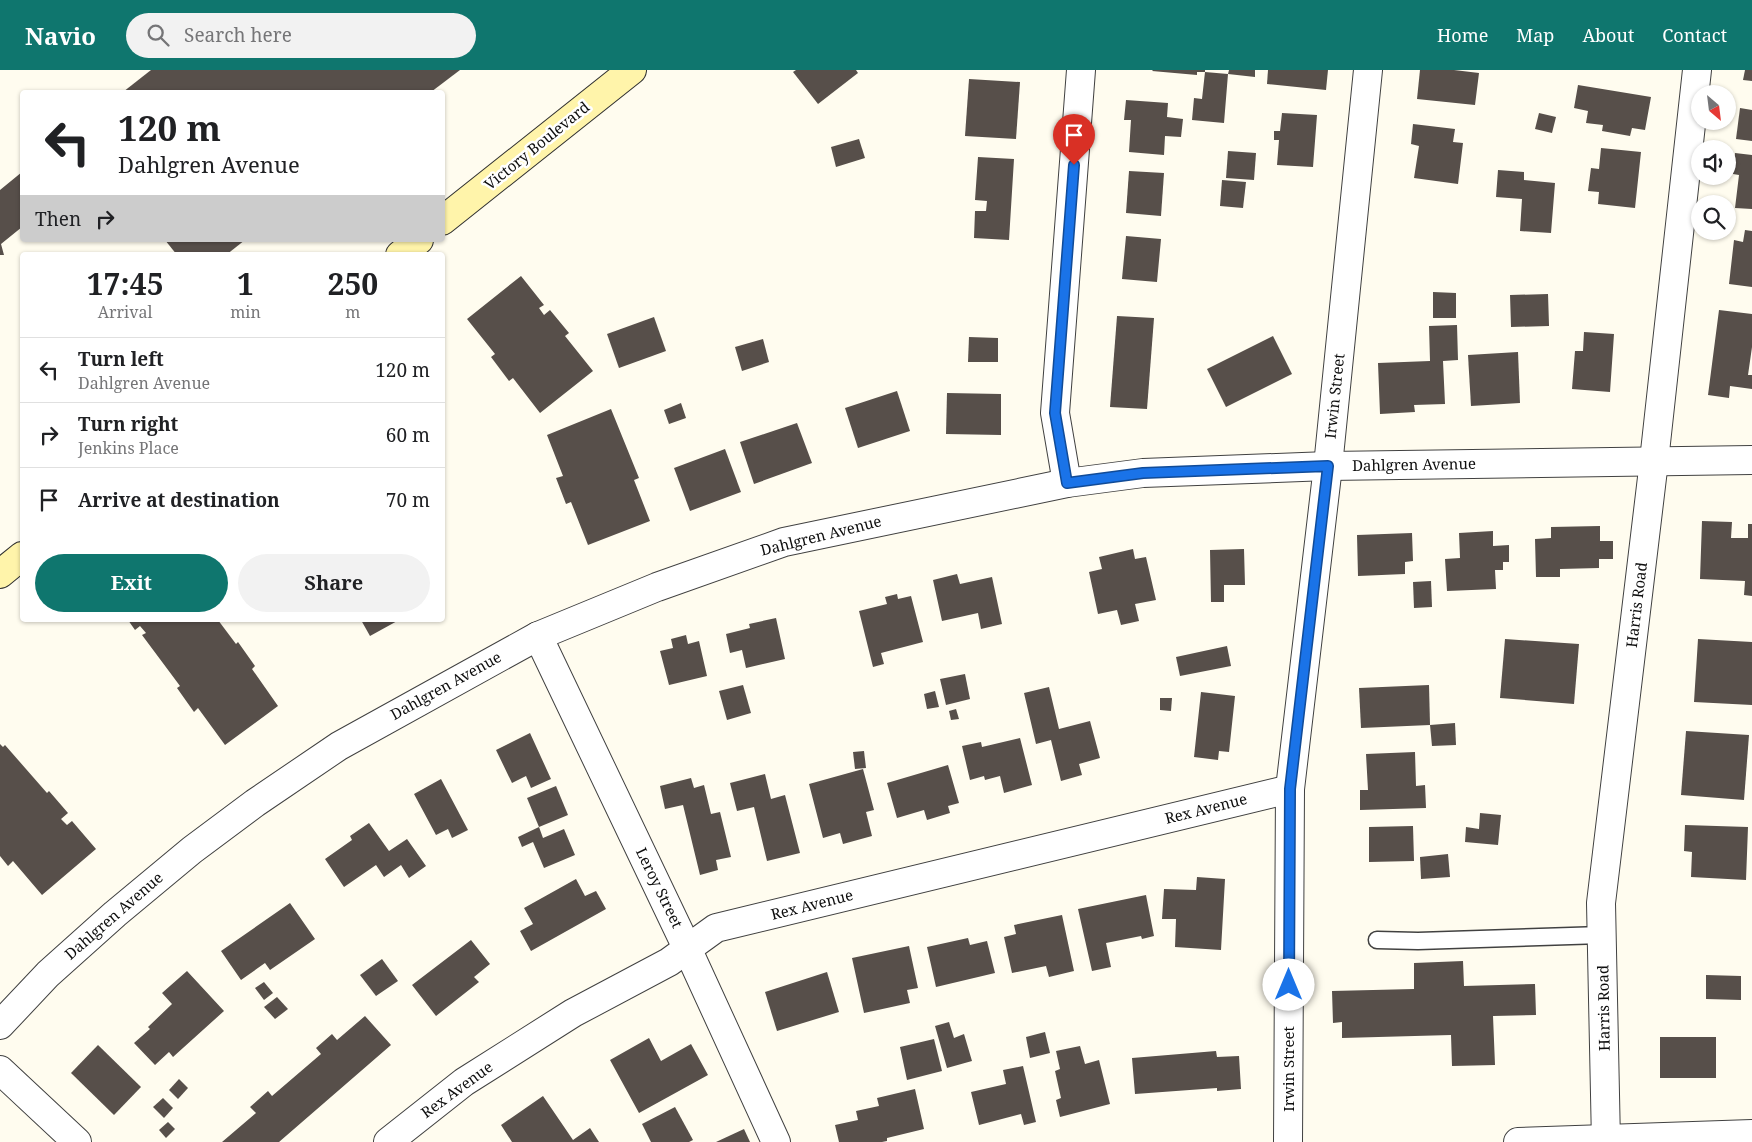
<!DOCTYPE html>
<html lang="en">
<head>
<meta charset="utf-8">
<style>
  body { margin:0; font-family:"Noto Serif",serif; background:#f2f2f2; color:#202124; height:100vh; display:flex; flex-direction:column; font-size:19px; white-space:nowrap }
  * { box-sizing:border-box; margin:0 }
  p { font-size:16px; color:#757577 }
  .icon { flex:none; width:28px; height:28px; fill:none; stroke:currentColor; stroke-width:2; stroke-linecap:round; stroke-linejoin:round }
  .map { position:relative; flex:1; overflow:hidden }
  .sheet { position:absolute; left:20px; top:182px; width:425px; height:370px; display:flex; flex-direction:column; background:#fff; border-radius:5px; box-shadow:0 1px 4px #0004 }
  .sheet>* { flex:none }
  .top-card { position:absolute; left:20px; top:20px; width:425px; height:152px; border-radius:5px; box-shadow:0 1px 4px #0004; background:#fff; color:#202124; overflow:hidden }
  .needle { width:32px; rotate:152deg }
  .tools { position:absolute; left:1691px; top:15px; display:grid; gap:10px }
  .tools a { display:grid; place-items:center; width:45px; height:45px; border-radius:50%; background:#fff; box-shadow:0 1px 4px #0004; font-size:25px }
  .pin { position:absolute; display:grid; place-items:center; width:42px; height:42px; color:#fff; margin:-51px -21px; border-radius:50% 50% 50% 0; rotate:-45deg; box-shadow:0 0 5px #0007 }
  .pin .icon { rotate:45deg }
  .me { position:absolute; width:55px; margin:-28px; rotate:0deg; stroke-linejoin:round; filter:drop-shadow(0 0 4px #0008) }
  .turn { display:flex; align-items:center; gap:18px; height:105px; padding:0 15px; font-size:22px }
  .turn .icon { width:65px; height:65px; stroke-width:2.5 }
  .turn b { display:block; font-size:35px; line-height:42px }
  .then { display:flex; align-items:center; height:48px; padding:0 15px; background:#0003; gap:10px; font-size:19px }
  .eta { display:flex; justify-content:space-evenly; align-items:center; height:85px; text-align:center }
  .eta b { font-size:30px; font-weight:700; line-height:35px }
  .primary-button { display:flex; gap:10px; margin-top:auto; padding:10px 15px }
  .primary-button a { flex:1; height:58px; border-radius:30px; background:#0f766e; color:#fff; font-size:20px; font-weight:700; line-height:58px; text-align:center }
  .primary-button a+a { background:#f2f2f2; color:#202124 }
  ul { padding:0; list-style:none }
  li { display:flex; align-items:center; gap:15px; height:65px; padding:0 15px; border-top:1px solid #e0e0e0 }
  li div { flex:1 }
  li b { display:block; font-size:19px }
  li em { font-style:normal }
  header { display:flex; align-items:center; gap:30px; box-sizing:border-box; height:70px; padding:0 25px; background:#0f766e; color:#fff }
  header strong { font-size:24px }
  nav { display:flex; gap:28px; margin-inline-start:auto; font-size:18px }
  .search { width:350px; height:45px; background:#f2f2f2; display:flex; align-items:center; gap:12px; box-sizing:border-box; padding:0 18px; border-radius:28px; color:#757577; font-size:19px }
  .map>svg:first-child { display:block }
  .building { fill:#574f4a }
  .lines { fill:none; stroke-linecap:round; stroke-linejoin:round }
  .lane-casing { stroke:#414141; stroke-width:19 }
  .street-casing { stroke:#414141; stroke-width:30 }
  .secondary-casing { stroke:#303030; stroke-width:30 }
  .lane { stroke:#fff; stroke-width:16 }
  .street { stroke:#fff; stroke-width:28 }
  .secondary { stroke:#fff4aa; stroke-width:28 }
  .route-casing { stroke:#114b97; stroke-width:12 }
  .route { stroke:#1a73e8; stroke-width:9 }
  .labels { text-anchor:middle; stroke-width:5; stroke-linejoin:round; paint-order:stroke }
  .street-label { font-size:15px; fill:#0e0e0e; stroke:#fff }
</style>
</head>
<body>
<header>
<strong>Navio</strong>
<div class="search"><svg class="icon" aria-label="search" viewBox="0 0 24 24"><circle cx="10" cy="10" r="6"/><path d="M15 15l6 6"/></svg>Search here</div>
<nav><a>Home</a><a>Map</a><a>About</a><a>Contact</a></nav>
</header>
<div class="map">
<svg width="1752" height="1072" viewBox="0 0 1752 1072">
  <rect width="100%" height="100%" fill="#fffcef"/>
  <g class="building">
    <path d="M151 0H460L431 22H123Z"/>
    <path d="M796 0H856L858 3 818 34 793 2Z"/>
    <path d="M1153 0H1205V2H1197V5L1152 1Z"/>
    <path d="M1229 0H1255V7L1228 4 1224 53 1192 50 1194 28 1202 29 1205 2 1228 4Z"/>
    <path d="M1268 0H1328L1326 20 1267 14Z"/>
    <path d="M1420 0H1454L1479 3 1475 35 1417 29Z"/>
    <path d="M1745 0H1752V11L1743 10Z"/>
    <path d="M969 9 1020 12 1016 69 965 66Z"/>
    <path d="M1578 15 1651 27 1645 60 1632 58 1630 66 1602 61 1603 55 1586 53 1588 41 1574 38Z"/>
    <path d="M1126 30 1168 33 1167 47 1183 49 1181 67 1165 66 1164 85 1129 82 1131 50H1124Z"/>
    <path d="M1740 38 1752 40V71L1736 69Z"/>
    <path d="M1282 43 1317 45 1313 97 1277 95 1279 70H1274V61H1280Z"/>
    <path d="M1539 43 1556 47 1552 63 1535 59Z"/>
    <path d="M1413 54 1455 59 1453 72 1463 73 1458 114 1414 108 1419 76 1411 74Z"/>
    <path d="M859 69 865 88 836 97 831 77Z"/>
    <path d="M1601 78 1641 82 1635 138 1598 134 1599 122 1588 121 1591 98 1599 99Z"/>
    <path d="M1228 81 1256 83 1254 110 1226 108Z"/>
    <path d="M1735 83 1752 85V139L1735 138 1739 105 1733 104Z"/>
    <path d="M978 87 1014 89 1009 170 974 168 975 141H986L987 131 975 130Z"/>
    <path d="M1498 100 1524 102V110L1555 113 1551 163 1520 161 1522 129 1496 127Z"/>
    <path d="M1129 101 1164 103 1161 146 1126 143Z"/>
    <path d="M22 102V157L1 174 4 185H0V120Z"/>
    <path d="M1222 110 1246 112 1243 138 1220 136Z"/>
    <path d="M1745 160 1752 161V217L1729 214 1734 170 1743 172Z"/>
    <path d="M1126 166 1161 169 1157 212 1122 209Z"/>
    <path d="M165 170H245L226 185H177Z"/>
    <path d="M521 206 544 235 539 238 544 245 550 240 569 263 565 266 593 301 540 343 513 308 509 311 491 287 495 284 467 249Z"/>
    <path d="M1433 222 1456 223V248H1433Z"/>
    <path d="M1548 224 1549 256 1511 257 1510 225Z"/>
    <path d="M1719 240 1752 244V277L1748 305H1752V319L1730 316 1729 328 1708 325Z"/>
    <path d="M1117 246 1154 248 1147 339 1110 337Z"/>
    <path d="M654 247 666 281 619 298 607 264Z"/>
    <path d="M1457 255 1458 290 1443 291 1445 334 1414 335 1415 342 1380 344 1378 293 1430 291 1429 256Z"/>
    <path d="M1584 262 1614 264 1610 322 1572 319 1575 281H1583Z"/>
    <path d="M1273 266 1292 304 1226 337 1207 299Z"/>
    <path d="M969 267 998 268V292H968Z"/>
    <path d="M763 269 769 292 742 301 735 277Z"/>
    <path d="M1518 282 1520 333 1471 336 1468 285Z"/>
    <path d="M897 321 910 361 858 378 845 338Z"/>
    <path d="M947 323 1001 324V365L946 364Z"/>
    <path d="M681 333 686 348 669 354 664 340Z"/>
    <path d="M611 339 639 408 634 410 650 451 588 475 571 432 566 434 556 408 563 406 547 365Z"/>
    <path d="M797 353 812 393 754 414 740 372Z"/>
    <path d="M725 379 741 422 690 441 674 398Z"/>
    <path d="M1702 451 1732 452 1731 468H1748V454H1752V526L1744 525 1745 511 1700 509Z"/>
    <path d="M1600 456V471H1613V489H1599V498L1560 499V507H1536L1535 469 1551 468V457Z"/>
    <path d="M1493 461V476L1509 475V492H1503V500H1495L1496 519 1447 521 1445 489 1460 488 1459 463Z"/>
    <path d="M1412 463 1413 491 1405 492V504L1358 506 1357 465Z"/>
    <path d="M1133 479 1135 489 1146 487 1156 530 1135 534 1139 551 1121 555 1117 540 1098 544 1089 502 1102 499 1099 487Z"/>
    <path d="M1244 479 1245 515H1224V532H1211L1210 480Z"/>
    <path d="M957 504 960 514 992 507 1002 554 981 559 978 543 942 551 933 510Z"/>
    <path d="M1431 511 1432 537 1414 538 1413 512Z"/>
    <path d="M897 524 898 529 911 526 923 572 881 583 884 594 873 597 859 541 887 534 885 527Z"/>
    <path d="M776 548 785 589 746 598 742 580 730 583 726 564 750 558 749 554Z"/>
    <path d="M128 550H218L236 574 238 572 255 596 252 599 278 636 225 675 198 638 194 642 177 618 180 616 142 565 146 563 140 556 135 560Z"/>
    <path d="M361 550H399L370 566Z"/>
    <path d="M686 565 688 574 699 571 707 606 669 615 660 581 673 578 671 569Z"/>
    <path d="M1505 569 1579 574 1574 634 1500 628Z"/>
    <path d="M1698 569 1752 572V635L1694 632Z"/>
    <path d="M1227 576 1231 596 1180 606 1176 587Z"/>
    <path d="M965 604 970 629 946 635 940 609Z"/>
    <path d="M743 615 751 643 727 650 719 621Z"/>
    <path d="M1429 615 1430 655 1361 658 1359 618Z"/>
    <path d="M1049 617 1059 659 1090 651 1100 688 1079 694 1082 705 1061 711 1051 670 1036 674 1024 623Z"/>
    <path d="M935 621 939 637 927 639 924 624Z"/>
    <path d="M1201 622 1235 626 1229 682 1219 681 1218 690 1194 687Z"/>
    <path d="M1160 628H1172L1171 641 1160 640Z"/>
    <path d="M956 639 959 649 951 650 949 641Z"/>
    <path d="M1455 653 1456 675 1432 676 1430 655Z"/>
    <path d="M1686 661 1749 665 1744 730 1681 725Z"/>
    <path d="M530 663 551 709 531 718 526 706 512 713 496 680Z"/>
    <path d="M1020 668 1032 715 1004 723 1000 706 985 710 984 706 970 710 962 676 981 672 982 677Z"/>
    <path d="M0 674 3 677 5 675 47 723 49 721 68 743 61 749 67 755 72 751 96 779 42 825 13 791 8 796 0 786Z"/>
    <path d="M864 681 866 698 855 699 853 682Z"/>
    <path d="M1415 682 1416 716 1425 715 1426 738 1360 740V720H1368L1366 684Z"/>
    <path d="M948 695 959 733 948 736 950 743 927 750 924 740 897 748 887 713Z"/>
    <path d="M863 699 874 740 866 742 872 766 843 774 840 763 823 768 809 714Z"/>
    <path d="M765 704 771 729 785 725 800 783 767 791 754 737 737 741 730 713Z"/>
    <path d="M691 708 694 718 704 715 711 744 720 742 731 787 716 790 718 800 700 805 683 735 665 739 660 716Z"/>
    <path d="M441 709 468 760 452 768 448 759 436 765 414 724Z"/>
    <path d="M556 716 568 745 539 757 527 728Z"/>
    <path d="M1480 743 1501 745 1498 775 1465 772 1466 757 1479 759Z"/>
    <path d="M369 753 389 781 407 769 426 796 409 808 401 795 384 807 376 795 344 817 325 789 352 770 350 766Z"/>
    <path d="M1685 755 1748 757 1746 810 1691 807 1692 782 1684 781Z"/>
    <path d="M1413 756 1414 791 1369 792V757Z"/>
    <path d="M539 757 543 768 564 759 575 785 544 798 533 772 522 777 518 767Z"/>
    <path d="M1448 784 1450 807 1421 809 1420 787Z"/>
    <path d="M1197 807 1225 809 1221 880 1175 877 1176 849H1162L1164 819 1196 820Z"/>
    <path d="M576 809 585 826 596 821 606 839 531 881 520 861 533 854 524 838Z"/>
    <path d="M1146 825 1154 866 1142 869 1141 866 1106 873 1111 897 1092 901 1078 839Z"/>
    <path d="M290 833 315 869 270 900 265 893 241 910 221 881Z"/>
    <path d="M1062 845 1074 901 1049 907 1046 896 1012 903 1004 867 1016 864 1014 855Z"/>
    <path d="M968 868 970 875 987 871 995 903 936 917 927 877Z"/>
    <path d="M471 870 490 894 474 907 479 912 436 946 412 915Z"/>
    <path d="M909 876 918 918 907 920 910 933 864 943 852 888Z"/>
    <path d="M382 889 398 911 376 926 360 905Z"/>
    <path d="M1463 891 1464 916 1535 914 1536 945 1493 946 1495 995 1452 996 1451 965 1342 968V952L1333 953 1332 921 1414 919V893Z"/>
    <path d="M187 901 224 941 173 987 169 982 155 995 134 973 150 959 148 957 172 934 162 923Z"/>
    <path d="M827 902 839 942 777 961 765 922Z"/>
    <path d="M1706 905 1741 906V930L1706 929Z"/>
    <path d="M264 912 273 923 264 930 255 918Z"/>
    <path d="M277 927 288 939 275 949 264 937Z"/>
    <path d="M365 946 391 975 279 1072H222L256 1043 250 1037 268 1021 272 1026 321 984 316 978 332 964 337 970Z"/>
    <path d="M949 952 954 968 964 964 972 991 947 998 935 956Z"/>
    <path d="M1045 962 1050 983 1030 988 1026 967Z"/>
    <rect x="1660" y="967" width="56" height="41"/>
    <path d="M649 968 661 991 691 974 708 1005 639 1043 610 990Z"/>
    <path d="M934 969 942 1001 907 1010 900 977Z"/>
    <path d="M98 975 141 1017 114 1045 71 1003Z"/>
    <path d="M1080 976 1085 994 1099 990 1110 1034 1060 1047 1056 1030 1061 1028 1055 1001 1060 999 1056 981Z"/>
    <path d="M1216 981 1217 987 1239 986 1241 1019 1217 1021V1018L1135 1024 1132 988Z"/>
    <path d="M1023 996 1036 1052 1024 1055 1021 1044 979 1055 971 1022 1006 1014 1003 1000Z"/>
    <path d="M179 1009 188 1018 178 1029 169 1020Z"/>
    <path d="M915 1019 924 1059 887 1068V1071L882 1072H839L835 1055 858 1050 856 1041 879 1036 877 1028Z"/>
    <path d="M543 1026 573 1070 590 1058 599 1072H512L501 1055Z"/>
    <path d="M163 1028 173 1038 164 1048 153 1037Z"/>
    <path d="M675 1037 693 1070 689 1072H651L642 1054Z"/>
    <path d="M168 1052 175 1059 166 1068 159 1060Z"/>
    <path d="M744 1059 750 1072H716Z"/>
  </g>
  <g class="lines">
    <defs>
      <path id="lane" d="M1377 870 1418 871 1602 865"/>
      <g id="street">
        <path d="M1067 413 1055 343 1081 0"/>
        <path d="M538 566 687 878 776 1072"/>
        <path d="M0 955 48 904 115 844 192 780 255 733 339 676 538 566 657 517 784 472 1067 413 1143 403 1328 396 1752 390"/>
        <path d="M0 1000 77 1072"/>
        <path d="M388 1072 464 1012 573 943 669 892 716 858 1290 719"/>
        <path d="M1288 1072 1290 719 1328 396 1368 0"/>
        <path d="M1518 1072 1752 1064"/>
        <path d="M1606 1072 1601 833 1654 391 1697 0"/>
      </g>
      <g id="secondary">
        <path d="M442 151 632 0"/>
        <path d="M400 185 419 170"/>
        <path d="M0 504 22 486"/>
      </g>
    </defs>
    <use href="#lane" class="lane-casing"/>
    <use href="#street" class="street-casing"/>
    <use href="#secondary" class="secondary-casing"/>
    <use href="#lane" class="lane"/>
    <use href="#street" class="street"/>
    <use href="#secondary" class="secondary"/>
  </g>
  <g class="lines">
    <defs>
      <path id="route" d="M1074 95 1055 343 1067 413 1143 403 1328 396 1290 719 1289 915"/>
    </defs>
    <use href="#route" class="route-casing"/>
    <use href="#route" class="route"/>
  </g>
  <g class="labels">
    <g class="street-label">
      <text transform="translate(537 76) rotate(-39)" y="5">Victory Boulevard</text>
      <text transform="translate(1335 326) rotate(-84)" y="5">Irwin Street</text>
      <text transform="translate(1414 395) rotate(-1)" y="5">Dahlgren Avenue</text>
      <text transform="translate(821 466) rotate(-14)" y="5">Dahlgren Avenue</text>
      <text transform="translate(1637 535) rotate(-83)" y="5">Harris Road</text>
      <text transform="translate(446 616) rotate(-29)" y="5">Dahlgren Avenue</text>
      <text transform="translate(1206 739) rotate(-14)" y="5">Rex Avenue</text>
      <text transform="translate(659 818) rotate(64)" y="5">Leroy Street</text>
      <text transform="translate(812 835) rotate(-14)" y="5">Rex Avenue</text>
      <text transform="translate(114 846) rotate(-41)" y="5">Dahlgren Avenue</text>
      <text transform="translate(1604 938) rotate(-91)" y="5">Harris Road</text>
      <text transform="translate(1289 999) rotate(-90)" y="5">Irwin Street</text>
      <text transform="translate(457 1020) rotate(-36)" y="5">Rex Avenue</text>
    </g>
  </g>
</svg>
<div class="tools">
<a><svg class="needle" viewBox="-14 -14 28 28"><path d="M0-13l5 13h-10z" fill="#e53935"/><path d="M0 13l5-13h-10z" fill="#757577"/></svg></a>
<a><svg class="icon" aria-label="sound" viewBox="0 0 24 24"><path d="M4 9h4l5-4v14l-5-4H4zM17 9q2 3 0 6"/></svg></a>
<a><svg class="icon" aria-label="search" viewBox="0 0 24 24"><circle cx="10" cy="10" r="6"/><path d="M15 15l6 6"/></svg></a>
</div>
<div class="pin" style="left:1074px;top:95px;background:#d93025"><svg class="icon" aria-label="arrive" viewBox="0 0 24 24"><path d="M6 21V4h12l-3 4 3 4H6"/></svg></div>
<svg class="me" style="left:1289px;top:915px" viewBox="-20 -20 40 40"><circle r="19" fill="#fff"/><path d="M0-13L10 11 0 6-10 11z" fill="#1a73e8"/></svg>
<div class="top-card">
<div class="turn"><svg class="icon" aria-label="left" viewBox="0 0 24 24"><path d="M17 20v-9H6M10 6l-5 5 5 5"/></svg><div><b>120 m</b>Dahlgren Avenue</div></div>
<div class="then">Then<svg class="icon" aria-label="right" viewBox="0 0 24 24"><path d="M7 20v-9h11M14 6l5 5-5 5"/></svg></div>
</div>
<section class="sheet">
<div class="eta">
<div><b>17:45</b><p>Arrival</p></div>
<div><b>1</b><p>min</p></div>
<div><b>250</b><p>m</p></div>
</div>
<ul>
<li><svg class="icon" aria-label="left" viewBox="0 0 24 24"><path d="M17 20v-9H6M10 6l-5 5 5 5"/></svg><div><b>Turn left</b><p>Dahlgren Avenue</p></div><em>120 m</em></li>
<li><svg class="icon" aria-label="right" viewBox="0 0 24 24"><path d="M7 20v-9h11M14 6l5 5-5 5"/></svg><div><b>Turn right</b><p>Jenkins Place</p></div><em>60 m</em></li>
<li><svg class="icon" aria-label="arrive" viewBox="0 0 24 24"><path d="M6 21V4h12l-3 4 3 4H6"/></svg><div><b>Arrive at destination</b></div><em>70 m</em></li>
</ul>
<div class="primary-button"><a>Exit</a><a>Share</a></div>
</section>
</div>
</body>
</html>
